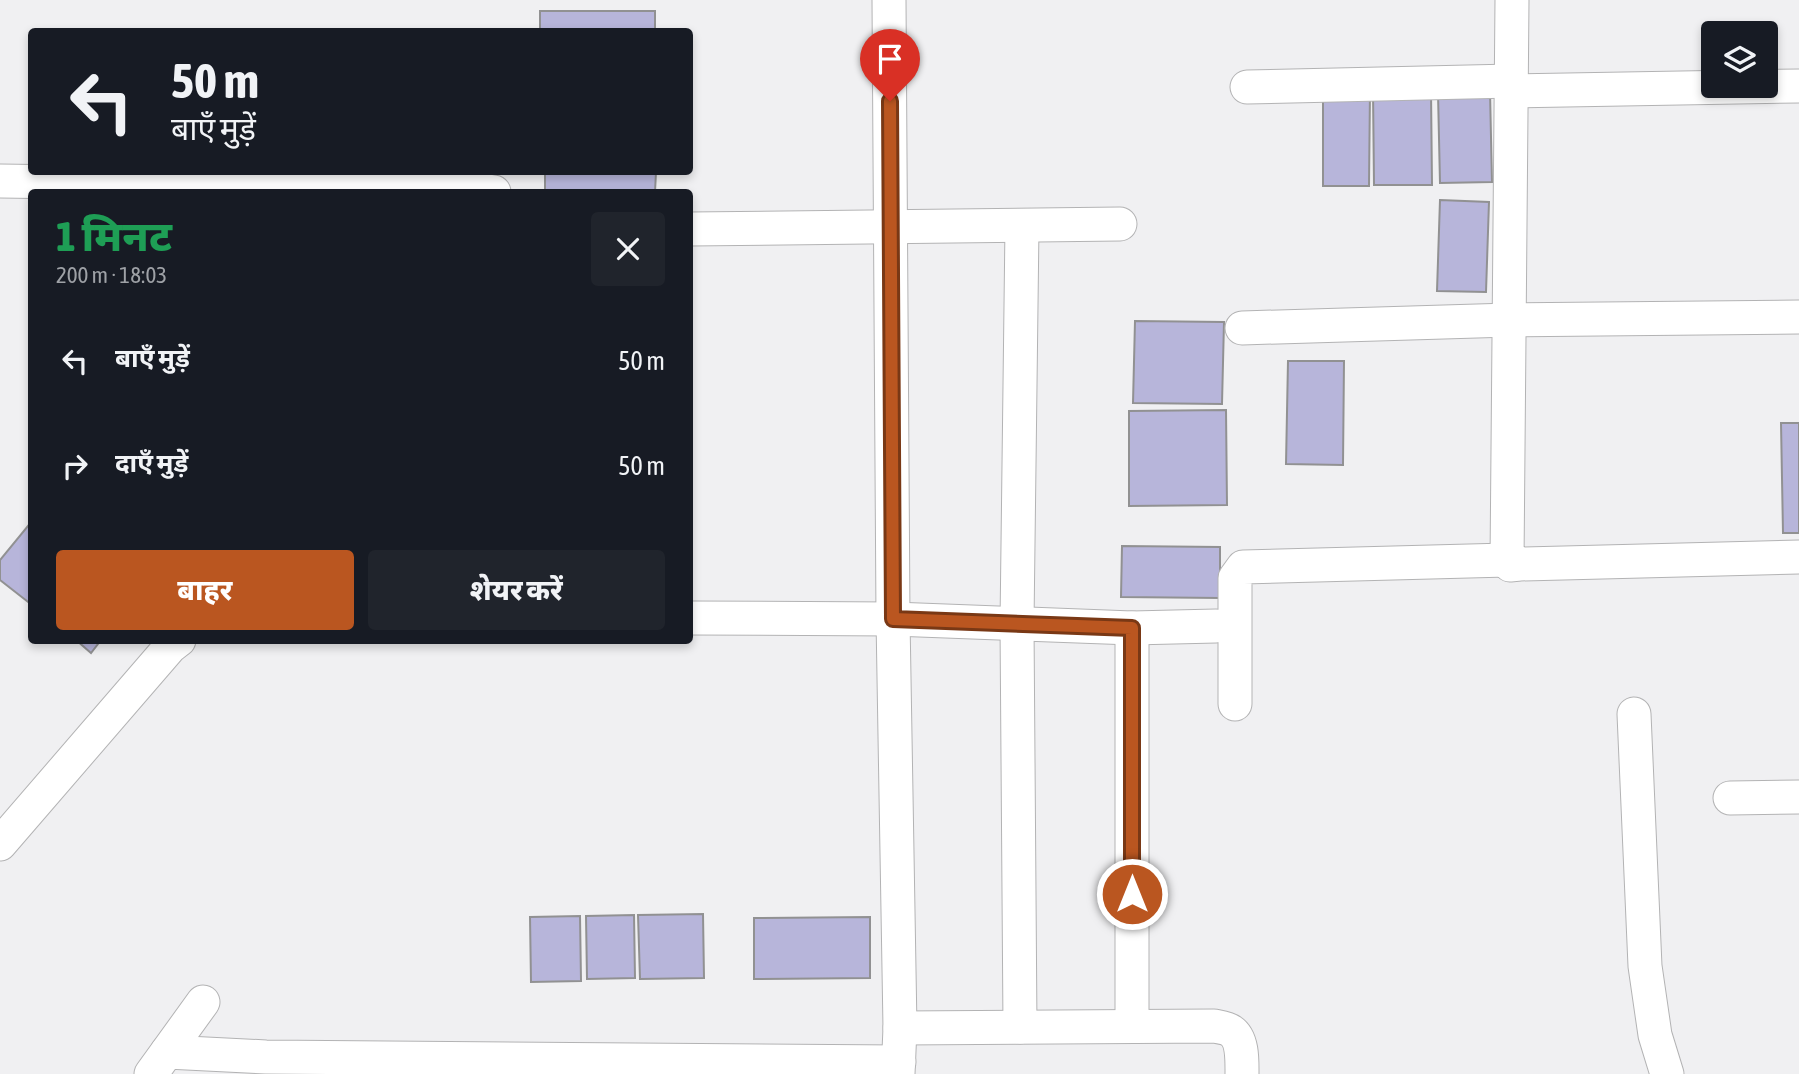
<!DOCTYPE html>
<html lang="hi">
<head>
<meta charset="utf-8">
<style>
  body { margin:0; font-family:"Asap Condensed","Noto Sans Devanagari",sans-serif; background:#20242c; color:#f1f3f6; height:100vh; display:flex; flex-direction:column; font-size:26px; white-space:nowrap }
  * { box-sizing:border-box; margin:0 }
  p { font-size:23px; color:#9ea1a6 }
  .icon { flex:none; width:38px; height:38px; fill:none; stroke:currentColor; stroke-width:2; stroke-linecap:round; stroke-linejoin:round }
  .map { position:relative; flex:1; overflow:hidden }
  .sheet { position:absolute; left:28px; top:189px; width:665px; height:455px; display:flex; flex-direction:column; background:#171b24; border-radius:7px; box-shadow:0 4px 10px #0003 }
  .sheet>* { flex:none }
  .hud { position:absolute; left:28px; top:28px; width:665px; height:147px; border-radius:7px; box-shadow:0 4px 10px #0003; background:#171b24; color:#f1f3f6; overflow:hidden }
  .fabs { position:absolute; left:1701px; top:21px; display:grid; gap:14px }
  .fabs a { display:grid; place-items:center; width:77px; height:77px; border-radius:7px; background:#171b24; box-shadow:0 4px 10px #0003; font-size:35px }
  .pin { position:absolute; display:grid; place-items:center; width:60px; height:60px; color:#fff; margin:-72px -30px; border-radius:50% 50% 50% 0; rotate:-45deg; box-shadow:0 0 7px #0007 }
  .pin .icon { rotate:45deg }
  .me { position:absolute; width:77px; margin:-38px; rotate:0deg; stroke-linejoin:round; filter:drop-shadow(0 0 5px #0008) }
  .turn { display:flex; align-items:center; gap:24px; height:147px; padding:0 28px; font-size:32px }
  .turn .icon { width:91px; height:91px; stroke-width:2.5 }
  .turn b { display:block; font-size:49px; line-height:60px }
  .round { display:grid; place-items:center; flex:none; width:74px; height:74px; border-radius:7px; background:#20242c }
  .head { display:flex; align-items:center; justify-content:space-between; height:119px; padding:0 28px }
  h1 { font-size:42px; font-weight:800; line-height:52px; color:#1e9e55 }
  .button { display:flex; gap:14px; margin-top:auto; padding:14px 28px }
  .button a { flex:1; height:80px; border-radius:7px; background:#ba5620; color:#fff; font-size:28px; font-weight:800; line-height:80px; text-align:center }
  .button a+a { background:#20242c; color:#f1f3f6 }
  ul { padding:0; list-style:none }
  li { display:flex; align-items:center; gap:21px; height:105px; padding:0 28px }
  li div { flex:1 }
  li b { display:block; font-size:26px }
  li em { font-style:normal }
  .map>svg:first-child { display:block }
  .building { fill:#b7b5da; stroke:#919192; stroke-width:2 }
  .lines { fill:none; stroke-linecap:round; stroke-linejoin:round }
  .minor-casing { stroke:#b3b3b4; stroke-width:35 }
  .minor { stroke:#fff; stroke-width:33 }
  .route-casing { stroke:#793815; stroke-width:18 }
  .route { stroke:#ba5620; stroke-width:12 }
</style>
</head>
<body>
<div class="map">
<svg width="1799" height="1074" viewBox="0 0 1799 1074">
  <rect width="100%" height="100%" fill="#f0f0f2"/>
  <g class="building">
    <rect x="540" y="11" width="115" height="21"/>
    <path d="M1370 90 1369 186H1323V91Z"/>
    <path d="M1373 91H1431L1432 185H1374Z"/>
    <path d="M1490 92 1492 182 1440 183 1438 93Z"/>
    <path d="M545 172H656L655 192H545Z"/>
    <path d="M1440 200 1489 202 1486 292 1437 291Z"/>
    <path d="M1135 321 1224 322 1222 404 1133 403Z"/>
    <path d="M1288 361H1344L1343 465 1286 464Z"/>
    <path d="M1226 410 1227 505 1129 506V411Z"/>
    <path d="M1781 423H1799V533H1783Z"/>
    <path d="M32 521V605L0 580V560Z"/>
    <path d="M1122 546 1220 547V598L1121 597Z"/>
    <path d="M76 640H101L91 653Z"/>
    <path d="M703 914 704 978 640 979 638 915Z"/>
    <path d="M634 915 635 978 587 979 586 916Z"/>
    <path d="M580 916 581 981 531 982 530 917Z"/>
    <path d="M870 917V978L754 979V918Z"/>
  </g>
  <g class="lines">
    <defs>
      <g id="minor">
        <path d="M889 0 893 619 900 1028 898 1074"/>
        <path d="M1512 0 1507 562 1510 565 1520 564 1799 557"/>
        <path d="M1247 87 1512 81"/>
        <path d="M1512 91 1799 86"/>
        <path d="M0 181 469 188 494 192"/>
        <path d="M690 229 1120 224"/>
        <path d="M1242 328 1510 320 1799 317"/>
        <path d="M690 618 893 619 1132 628 1216 626"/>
        <path d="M1235 704V578L1243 567 1507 560"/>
        <path d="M1634 714 1645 966 1655 1035 1667 1074"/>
        <path d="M1730 798 1799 797"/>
        <path d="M0 844 170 647 179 640"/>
        <path d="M1132 1026V628"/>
        <path d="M1020 1027 1017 624 1022 226"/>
        <path d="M900 1028 1214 1026C1219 1027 1227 1028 1231 1031 1243 1039 1242 1061 1242 1074"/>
        <path d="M167 1052 266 1057 899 1062"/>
        <path d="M151 1074 203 1002"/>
      </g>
    </defs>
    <use href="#minor" class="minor-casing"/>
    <use href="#minor" class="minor"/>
  </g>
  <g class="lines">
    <defs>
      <path id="route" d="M890 101 893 619 1132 628V894"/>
    </defs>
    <use href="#route" class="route-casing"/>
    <use href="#route" class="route"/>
  </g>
</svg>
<div class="fabs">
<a><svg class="icon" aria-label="layers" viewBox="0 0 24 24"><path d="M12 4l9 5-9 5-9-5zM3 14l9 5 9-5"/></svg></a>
</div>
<div class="pin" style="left:890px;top:101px;background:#d93025"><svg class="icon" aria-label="arrive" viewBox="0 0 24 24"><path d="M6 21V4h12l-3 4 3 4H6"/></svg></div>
<svg class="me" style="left:1132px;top:894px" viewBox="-20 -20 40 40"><circle r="17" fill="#ba5620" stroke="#fff" stroke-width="3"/><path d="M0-11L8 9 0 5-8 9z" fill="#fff"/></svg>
<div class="hud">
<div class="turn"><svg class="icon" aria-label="left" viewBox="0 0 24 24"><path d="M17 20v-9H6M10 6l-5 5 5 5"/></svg><div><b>50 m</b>बाएँ मुड़ें</div></div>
</div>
<section class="sheet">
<div class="head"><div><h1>1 मिनट</h1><p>200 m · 18:03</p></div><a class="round"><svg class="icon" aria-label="close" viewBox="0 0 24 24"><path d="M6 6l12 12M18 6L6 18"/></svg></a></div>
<ul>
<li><svg class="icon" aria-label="left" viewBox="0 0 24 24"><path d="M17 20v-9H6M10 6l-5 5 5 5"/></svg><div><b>बाएँ मुड़ें</b></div><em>50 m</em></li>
<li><svg class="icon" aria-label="right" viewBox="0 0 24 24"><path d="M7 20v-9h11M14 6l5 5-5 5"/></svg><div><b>दाएँ मुड़ें</b></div><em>50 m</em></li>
</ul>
<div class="button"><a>बाहर</a><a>शेयर करें</a></div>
</section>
</div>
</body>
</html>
